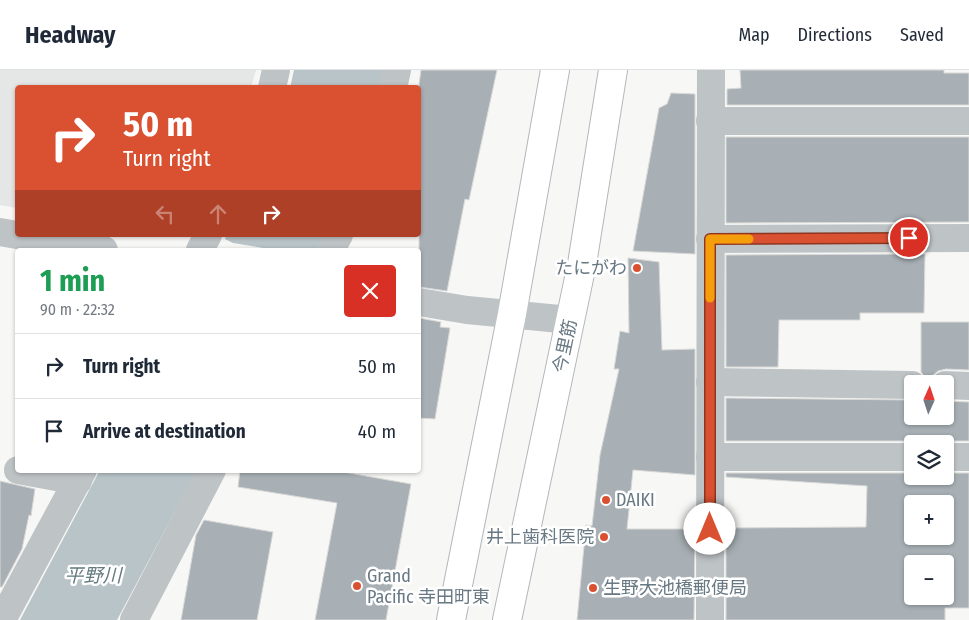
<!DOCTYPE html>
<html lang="en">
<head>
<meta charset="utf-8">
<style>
  body { margin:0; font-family:"Fira Sans Condensed","Noto Sans JP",sans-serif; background:#f2f2f3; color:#1f2937; height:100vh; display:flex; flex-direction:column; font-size:19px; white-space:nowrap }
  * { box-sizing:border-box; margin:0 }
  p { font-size:16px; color:#747a83 }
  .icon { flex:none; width:28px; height:28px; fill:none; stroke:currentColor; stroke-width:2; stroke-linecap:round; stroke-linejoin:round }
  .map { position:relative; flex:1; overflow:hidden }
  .side { position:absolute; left:15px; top:178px; width:406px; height:225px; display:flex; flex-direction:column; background:#fff; border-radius:5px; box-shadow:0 1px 4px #0004 }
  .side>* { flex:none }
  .banner { position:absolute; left:15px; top:15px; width:406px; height:152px; border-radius:5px; box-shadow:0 1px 4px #0004; background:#da5132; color:#fff; overflow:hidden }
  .needle { width:32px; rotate:3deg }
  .tools { position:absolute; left:904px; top:305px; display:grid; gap:10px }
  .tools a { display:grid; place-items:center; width:50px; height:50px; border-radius:5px; background:#fff; box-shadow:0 1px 4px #0004; font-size:25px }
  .pin { position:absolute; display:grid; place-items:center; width:42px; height:42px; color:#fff; margin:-21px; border:2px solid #fff; border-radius:50%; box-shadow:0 1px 5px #0007 }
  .me { position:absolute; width:55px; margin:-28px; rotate:0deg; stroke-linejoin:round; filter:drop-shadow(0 0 4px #0008) }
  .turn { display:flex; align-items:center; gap:18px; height:105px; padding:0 25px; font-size:22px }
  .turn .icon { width:65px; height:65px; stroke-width:2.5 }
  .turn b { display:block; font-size:35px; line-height:42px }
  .lanes { display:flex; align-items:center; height:48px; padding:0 25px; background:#0003; justify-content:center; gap:25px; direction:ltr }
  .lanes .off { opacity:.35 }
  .round { display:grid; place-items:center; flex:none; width:52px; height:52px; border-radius:5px; background:#f2f2f3 }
  .headline { display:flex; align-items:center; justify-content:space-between; height:85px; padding:0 25px }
  h1 { font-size:30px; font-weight:700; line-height:38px; color:#1e9e55 }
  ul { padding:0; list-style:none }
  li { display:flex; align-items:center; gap:15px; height:65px; padding:0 25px; border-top:1px solid #e0e1e3 }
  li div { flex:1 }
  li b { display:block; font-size:19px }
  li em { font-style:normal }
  header { display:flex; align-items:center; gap:30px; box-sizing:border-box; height:70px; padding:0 25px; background:#fff; border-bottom:1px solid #e0e1e3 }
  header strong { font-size:24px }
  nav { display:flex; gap:28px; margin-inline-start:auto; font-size:18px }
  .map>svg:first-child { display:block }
  .built { fill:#e5e6e6 }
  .water { fill:#b8c4c8 }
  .pier { fill:#f7f7f5 }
  .building { fill:#a8b0b5; stroke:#d9d9d7; fill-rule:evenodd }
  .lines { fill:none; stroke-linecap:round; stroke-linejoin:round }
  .primary-casing { stroke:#b2b7bb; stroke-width:30 }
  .minor { stroke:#bec3c6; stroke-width:28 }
  .primary { stroke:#fff; stroke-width:28 }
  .route-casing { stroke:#8e3520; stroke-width:12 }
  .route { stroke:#da5132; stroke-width:9 }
  .slow { stroke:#f59e0b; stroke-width:9 }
  .poi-dot { fill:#da5132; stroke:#fff; stroke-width:2 }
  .labels { text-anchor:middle; stroke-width:5; stroke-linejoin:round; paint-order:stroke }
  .poi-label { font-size:18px; fill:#687984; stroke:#fff; text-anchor:start }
  .street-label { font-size:18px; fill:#687984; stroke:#fff }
  .water-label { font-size:19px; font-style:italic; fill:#647a80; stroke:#fff }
</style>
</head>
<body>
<header>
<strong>Headway</strong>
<nav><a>Map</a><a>Directions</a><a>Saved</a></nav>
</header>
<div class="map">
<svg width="969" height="550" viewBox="0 0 969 550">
  <rect width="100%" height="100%" fill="#f7f7f5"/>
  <path class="built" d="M0 0H256L251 17 18 18 17 138 0 135Z"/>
  <g class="water">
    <path d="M294 0H384L380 17 290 18Z"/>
    <path d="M227 165H324L316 180H219Z"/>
    <path d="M100 400H197L117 550H20Z"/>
  </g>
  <path class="pier" d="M223 168 233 173 276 180H216Z"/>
  <g class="building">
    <path d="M421 0H497L469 130 465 129 447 221 419 217V14Z"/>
    <path d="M740 0H944V3H969V35H727V19L741 18Z"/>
    <path d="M671 23 695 24V184L633 181 659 38 667 34Z"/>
    <path d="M726 67H969V152L726 153Z"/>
    <path d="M925 184 924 243H860V250H779L778 297H726V185Z"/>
    <path d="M628 188 659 192 662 280 695 279V405L633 400 627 459H695L694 550H577L586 455 592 456 600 385 619 299H614L620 261 629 263Z"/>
    <path d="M419 248 441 252 440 257 450 258 435 349 419 348Z"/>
    <path d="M921 252H969V300L946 299 938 301 932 306 930 314H927L925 307 921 302Z"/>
    <path d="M726 328 912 330V346H945V331L969 332V371H945L937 374H920L912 371H726Z"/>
    <path d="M240 400H332L411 414 386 550H315L337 433 238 417Z"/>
    <path d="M726 403H912V406H945V403H969V538H945V550H726V458L866 457 867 416 726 407ZM912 434H945V466H912ZM912 494H945V526H912Z"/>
    <path d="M0 411 35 419 31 446 29 445 22 479 2 517H0Z"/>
    <path d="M204 450 273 462 257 550H181L196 465Z"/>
  </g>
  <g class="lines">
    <defs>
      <g id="primary">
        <path d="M451 550 512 244 555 0"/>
        <path d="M507 550 582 194 613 0"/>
      </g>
    </defs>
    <use href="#primary" class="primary-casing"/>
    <g class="minor">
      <path d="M272 18 276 0"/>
      <path d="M393 18 397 0"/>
      <path d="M710 51H969"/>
      <path d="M0 162 104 180"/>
      <path d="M710 169 969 168"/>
      <path d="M200 180 208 165"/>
      <path d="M331 180 339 165"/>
      <path d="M419 232 467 240 570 250"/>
      <path d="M710 312 912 315"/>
      <path d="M945 315 969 316"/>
      <path d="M710 387H912"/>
      <path d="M945 387H969"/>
      <path d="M18 400 78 411"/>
      <path d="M2 550 83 400"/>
      <path d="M134 550 212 400"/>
      <path d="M710 550 711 0"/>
    </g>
    <use href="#primary" class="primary"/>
  </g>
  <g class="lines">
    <defs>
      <path id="route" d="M710 459V169L909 168"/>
    </defs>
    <use href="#route" class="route-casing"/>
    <use href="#route" class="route"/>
    <path class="slow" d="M710 228V169H749"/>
  </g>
  <g class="poi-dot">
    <circle cx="637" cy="198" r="5"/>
    <circle cx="606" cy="430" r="5"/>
    <circle cx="604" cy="467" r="5"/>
    <circle cx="357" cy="516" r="5"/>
    <circle cx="593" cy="518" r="5"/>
  </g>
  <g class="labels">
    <g class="poi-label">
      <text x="627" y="204" text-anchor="end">たにがわ</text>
      <text x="616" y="436">DAIKI</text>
      <text x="594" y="473" text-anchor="end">井上歯科医院</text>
      <text x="367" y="512">Grand<tspan x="367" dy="21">Pacific 寺田町東</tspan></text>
      <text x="603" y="524">生野大池橋郵便局</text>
    </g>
    <g class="street-label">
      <text transform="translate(565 276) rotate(-78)" y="6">今里筋</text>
    </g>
    <g class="water-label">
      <text x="93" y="512">平野川</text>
    </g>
  </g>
</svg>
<div class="tools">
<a><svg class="needle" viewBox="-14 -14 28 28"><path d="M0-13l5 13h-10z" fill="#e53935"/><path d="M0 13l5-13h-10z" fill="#747a83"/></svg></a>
<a><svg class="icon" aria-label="layers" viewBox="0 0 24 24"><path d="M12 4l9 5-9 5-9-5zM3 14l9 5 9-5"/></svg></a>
<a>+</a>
<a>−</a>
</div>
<div class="pin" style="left:909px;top:168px;background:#d93025"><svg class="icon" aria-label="arrive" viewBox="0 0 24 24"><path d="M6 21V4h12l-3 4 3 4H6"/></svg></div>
<svg class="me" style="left:710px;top:459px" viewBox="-20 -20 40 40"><circle r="19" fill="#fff"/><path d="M0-13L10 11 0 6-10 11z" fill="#da5132"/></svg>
<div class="banner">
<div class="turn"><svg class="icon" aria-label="right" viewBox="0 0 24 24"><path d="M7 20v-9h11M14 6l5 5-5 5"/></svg><div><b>50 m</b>Turn right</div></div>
<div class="lanes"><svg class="icon off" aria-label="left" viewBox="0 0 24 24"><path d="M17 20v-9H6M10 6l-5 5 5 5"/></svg><svg class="icon off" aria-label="ahead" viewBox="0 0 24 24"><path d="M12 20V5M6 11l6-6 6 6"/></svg><svg class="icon" aria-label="right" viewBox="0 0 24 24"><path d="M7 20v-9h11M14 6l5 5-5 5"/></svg></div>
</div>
<section class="side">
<div class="headline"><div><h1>1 min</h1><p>90 m · 22:32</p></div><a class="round" style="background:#d93025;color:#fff"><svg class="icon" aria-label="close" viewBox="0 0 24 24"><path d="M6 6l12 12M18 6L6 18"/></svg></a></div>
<ul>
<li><svg class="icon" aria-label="right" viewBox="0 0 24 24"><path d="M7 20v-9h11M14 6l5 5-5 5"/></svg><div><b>Turn right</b></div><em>50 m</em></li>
<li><svg class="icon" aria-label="arrive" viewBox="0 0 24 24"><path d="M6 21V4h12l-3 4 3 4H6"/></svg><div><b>Arrive at destination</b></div><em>40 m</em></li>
</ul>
</section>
</div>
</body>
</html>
